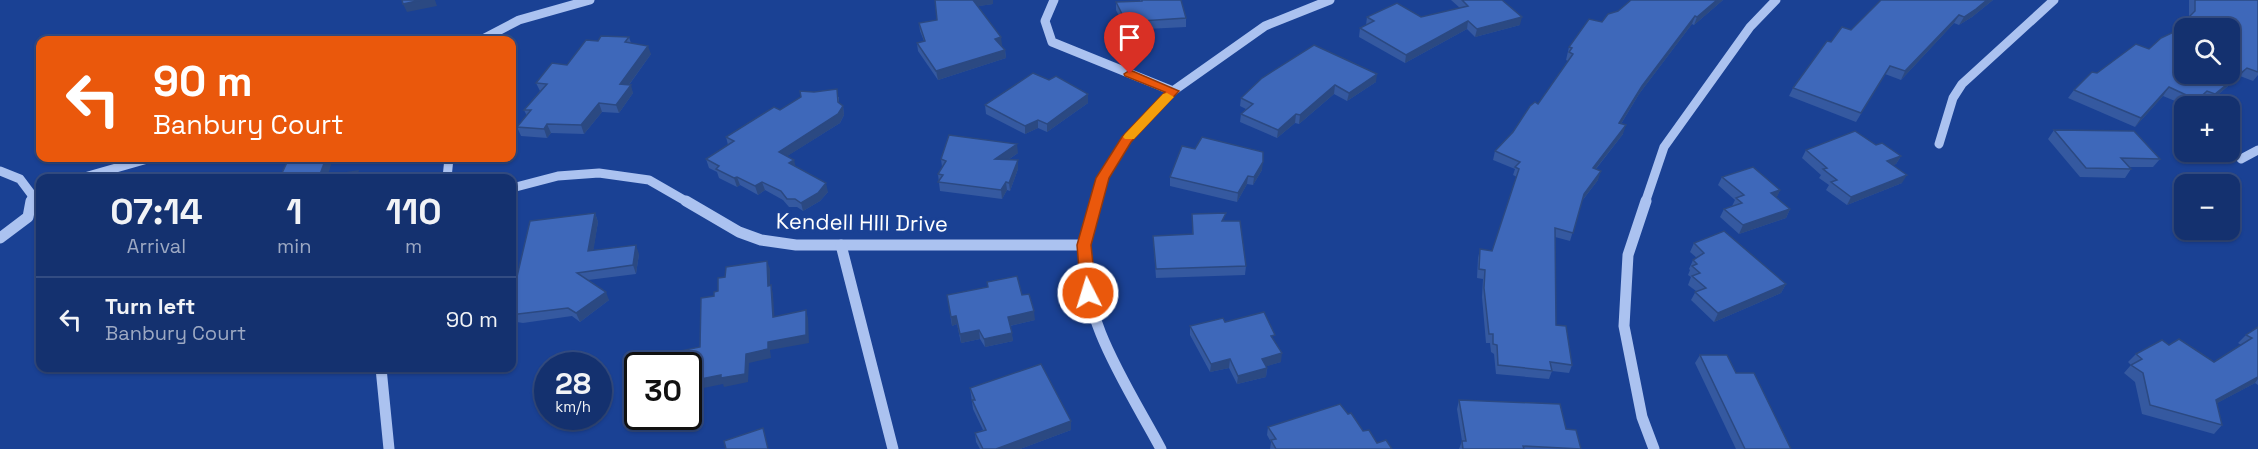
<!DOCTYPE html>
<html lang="en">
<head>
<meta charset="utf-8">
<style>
  body { margin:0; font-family:"Space Grotesk",sans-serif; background:#213d77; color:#f1f3f6; height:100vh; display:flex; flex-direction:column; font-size:22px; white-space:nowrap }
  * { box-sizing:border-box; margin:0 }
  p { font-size:20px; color:#9da9c3 }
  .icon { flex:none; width:33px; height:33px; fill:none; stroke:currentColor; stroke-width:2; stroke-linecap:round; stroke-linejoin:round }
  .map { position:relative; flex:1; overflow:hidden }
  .panel { position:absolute; left:36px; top:174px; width:480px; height:198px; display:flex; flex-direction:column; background:#14316f; border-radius:12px; box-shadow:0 2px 4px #0004,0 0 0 2px #334c82 }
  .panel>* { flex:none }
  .hud { position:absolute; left:36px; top:36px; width:480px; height:126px; border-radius:12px; box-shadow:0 2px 4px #0004,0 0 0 2px #334c82; background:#ea580c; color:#fff; overflow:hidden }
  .controls { position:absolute; left:2174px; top:18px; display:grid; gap:12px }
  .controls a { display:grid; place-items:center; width:66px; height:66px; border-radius:12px; background:#14316f; box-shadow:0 2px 4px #0004,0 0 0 2px #334c82; font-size:30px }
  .speed { position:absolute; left:534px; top:352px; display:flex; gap:12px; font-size:30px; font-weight:700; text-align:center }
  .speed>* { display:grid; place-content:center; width:78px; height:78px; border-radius:50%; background:#14316f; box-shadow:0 2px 4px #0004,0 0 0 2px #334c82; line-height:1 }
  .speed small { font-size:15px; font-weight:400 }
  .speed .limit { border:3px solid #111; border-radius:9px; background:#fff; color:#111 }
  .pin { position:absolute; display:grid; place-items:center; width:51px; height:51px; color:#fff; margin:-62px -26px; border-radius:50% 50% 50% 0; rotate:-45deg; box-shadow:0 0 6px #0007 }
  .pin .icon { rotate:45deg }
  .me { position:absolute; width:66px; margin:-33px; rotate:355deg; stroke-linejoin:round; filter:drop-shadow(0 0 4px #0008) }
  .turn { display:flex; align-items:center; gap:21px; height:126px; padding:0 18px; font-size:27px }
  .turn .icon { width:78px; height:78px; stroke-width:2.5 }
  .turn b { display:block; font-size:42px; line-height:51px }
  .eta { display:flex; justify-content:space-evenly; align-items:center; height:102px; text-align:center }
  .eta b { font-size:36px; font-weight:700; line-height:42px }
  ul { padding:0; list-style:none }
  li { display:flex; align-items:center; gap:18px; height:84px; padding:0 18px; border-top:2px solid #334c82 }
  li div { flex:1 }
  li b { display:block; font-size:22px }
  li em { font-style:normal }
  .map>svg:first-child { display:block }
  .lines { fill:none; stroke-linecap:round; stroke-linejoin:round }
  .minor-far1 { stroke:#abc2f0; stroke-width:9 }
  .minor { stroke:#abc2f0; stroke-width:11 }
  .wall { fill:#3559a0 }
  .shaded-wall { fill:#2b4982 }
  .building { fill:#3e68ba; stroke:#2b4982; stroke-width:1.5; fill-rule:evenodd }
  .route { fill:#ea580c; stroke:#983908; stroke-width:1.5 }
  .slow { fill:#f59e0b }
  .labels { text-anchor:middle; stroke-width:6; stroke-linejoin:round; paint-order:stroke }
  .street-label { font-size:22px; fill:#fff; stroke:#1a4194 }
</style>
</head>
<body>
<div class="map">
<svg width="2258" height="449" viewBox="0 0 2258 449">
  <rect width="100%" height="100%" fill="#1a4194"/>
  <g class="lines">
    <g class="minor-far1">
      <path d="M1054 0 1045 21 1052 42 1173 91"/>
      <path d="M481 40 519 20 590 0"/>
      <path d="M1939 144 1953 98 1962 84 2054 0"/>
      <path d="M2241 159 2258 150"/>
      <path d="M0 171 20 179 32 195 31 203"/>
      <path d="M81 178 151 158"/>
      <path d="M447 178 449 158"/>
      <path d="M512 188 558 176 599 173 649 180 689 203"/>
      <path d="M1095 203 1102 178 1126 140 1173 91 1265 26 1330 0"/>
      <path d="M1645 203 1664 147 1750 27 1776 0"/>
    </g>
    <g class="minor">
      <path d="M686 201 739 232 761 240 796 245H1084"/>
      <path d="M1096 201C1092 215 1085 231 1084 246 1080 319 1128 387 1161 449"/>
      <path d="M1646 201 1628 255 1624 326 1642 417 1654 449"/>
      <path d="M0 238 28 217 31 201"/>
      <path d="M841 245 893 449"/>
      <path d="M381 368 389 449"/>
    </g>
  </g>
  <g class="wall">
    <path d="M935 0 993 4 978 6 1002 45 1001 46 1005 50 1006 58 938 80 918 51 917 43 924 41 920 31 919 23 937 20Z"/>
    <path d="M1140 0H1181L1186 18V27L1126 30 1116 10V2L1140 1Z"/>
    <path d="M1451 0H1502L1520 25 1475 37 1467 29 1405 63 1359 37 1360 28 1366 25 1367 17H1421L1460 8Z"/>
    <path d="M1631 0H1723L1694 25 1692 24 1639 94 1621 124 1623 134 1596 169 1598 180 1582 201 1570 241 1555 237 1556 325 1572 365 1569 373 1552 371 1549 379 1496 374 1494 354 1491 352 1490 343H1486L1482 297 1483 279 1477 278 1478 258 1480 249 1492 251 1517 177 1513 175 1515 169 1493 160 1495 151 1538 104 1568 61 1566 60 1569 47 1602 22 1618 11Z"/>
    <path d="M1881 0H1993L1972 17 1959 25 1954 23 1901 80 1885 74 1856 122 1789 96 1793 88 1831 42 1851 30Z"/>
    <path d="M2189 0H2258V75L2253 81 2240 76 2208 103 2201 99 2193 106H2187L2163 96 2135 127 2068 98 2074 90 2097 73 2149 49 2174 32 2189 17Z"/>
    <path d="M629 37 631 43 651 54 629 85 633 93 619 113 602 112 584 134 551 133 547 138 521 136 517 127 527 116 524 110 540 91 536 83 567 65 598 41Z"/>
    <path d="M1262 78 1376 82 1347 101 1334 94 1299 124 1295 123 1277 138 1240 122 1241 114 1246 109 1240 106 1241 98Z"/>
    <path d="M1049 80 1088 94V103L1047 132 1038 128 1025 134 986 114 985 105Z"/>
    <path d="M801 97H839V103L843 106 844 115 840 123 787 156 796 167 828 192 820 201 803 211 797 207H789L783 200 765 190 758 195 740 185 737 187 719 178 717 172 709 168 706 159 728 145 726 137 780 110Z"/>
    <path d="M2054 130 2160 159 2153 167H2129L2131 169 2125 178 2080 177 2048 139Z"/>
    <path d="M1876 145 1901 156 1896 164 1893 165 1902 183 1847 205 1826 190 1829 185 1819 178 1821 175 1802 158 1806 150Z"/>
    <path d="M1018 153 1008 160H1018V169L1010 191 1007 190 1002 199 940 191 938 174 942 167 941 159Z"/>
    <path d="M1262 170 1253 185 1247 184 1237 202 1170 186V177Z"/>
    <path d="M1722 177 1780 190 1776 198 1790 209 1786 218 1739 234 1720 217 1724 209 1732 206 1735 200 1718 185Z"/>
    <path d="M595 213 598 222 593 250 639 254 636 274 588 280 609 300 580 322 572 316 523 323 517 322 512 312V298Z"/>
    <path d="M1192 214 1226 221 1246 266 1245 275 1156 278 1153 236 1192 234Z"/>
    <path d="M1694 243 1786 284 1781 293 1714 322 1691 300 1696 291 1688 285 1691 277 1688 275 1690 270 1689 269 1693 260 1697 258 1690 252Z"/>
    <path d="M987 282 1022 295 1035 320 1010 326 1013 341 985 347 980 339 961 343 957 324 952 326 947 295 987 287Z"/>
    <path d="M1225 322 1274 341 1281 362 1266 366 1267 368 1266 377 1237 384 1229 368 1210 372 1190 335V326Z"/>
    <path d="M2258 327V385L2255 383 2217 403 2222 425 2214 434 2142 414 2135 382 2124 373 2131 365 2128 362 2136 354 2169 345 2214 362 2241 345 2238 343 2246 335Z"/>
    <path d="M1700 355 1791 449H1736L1695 363Z"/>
    <path d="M970 388 1071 421V430L1020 449H980L976 442 975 433 983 430 973 409Z"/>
    <path d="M1459 400 1566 429 1581 449H1459L1462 441 1457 409Z"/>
    <path d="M1348 414 1363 431 1377 443 1392 449H1270L1271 442 1267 435 1268 427Z"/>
  </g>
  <g class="shaded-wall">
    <path d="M421 0H435L437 6 407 12 403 4Z"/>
    <path d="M972 0H993V4L973 7Z"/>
    <path d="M1717 0H1723L1694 25 1697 17Z"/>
    <path d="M1987 0H1993L1972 17 1959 25 1964 17Z"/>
    <path d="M1959 15 1954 23 1901 80 1905 71Z"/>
    <path d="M1695 16 1692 24 1639 94 1616 132 1619 123 1642 86Z"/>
    <path d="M1522 17 1520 25 1475 37 1477 29Z"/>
    <path d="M1468 21 1467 29 1405 63 1406 55Z"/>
    <path d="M1001 37 1002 45 996 47 995 39Z"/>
    <path d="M648 46 651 54 623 93 620 84Z"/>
    <path d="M1005 50 1006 58 938 80 936 71Z"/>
    <path d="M2247 68 2240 76 2208 103 2215 94Z"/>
    <path d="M1377 74 1376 82 1347 101 1349 93Z"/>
    <path d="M631 85 633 93 619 113 616 105Z"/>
    <path d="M1335 85 1334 94 1299 124 1300 115Z"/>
    <path d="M2169 87 2163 96 2135 127 2141 118Z"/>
    <path d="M2207 91 2201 99 2192 106 2197 100Z"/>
    <path d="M1088 94V103L1047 132V124Z"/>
    <path d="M599 103 602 112 584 134 581 125Z"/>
    <path d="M843 106 844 115 840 123 781 160 779 152Z"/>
    <path d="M1296 114 1295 123 1277 138 1278 130Z"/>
    <path d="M1038 120V128L1025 134V126Z"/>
    <path d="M547 124 551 133 547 138 544 129Z"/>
    <path d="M1626 125 1623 134 1590 176 1593 168Z"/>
    <path d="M1017 144 1018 153 996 168 995 159Z"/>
    <path d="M1901 156 1896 164 1882 170 1887 161Z"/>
    <path d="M326 158H333L327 178 319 177Z"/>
    <path d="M794 160 796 168 789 163Z"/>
    <path d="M1018 160V169L1010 191 1009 183Z"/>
    <path d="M1263 162 1262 170 1253 185 1254 177Z"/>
    <path d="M358 171 362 178H356Z"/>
    <path d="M1601 171 1598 180 1581 202 1584 194Z"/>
    <path d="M1907 175 1902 183 1847 205 1851 197Z"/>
    <path d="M1248 176 1247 184 1237 202 1238 193Z"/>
    <path d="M737 177 740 185 737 187 734 178Z"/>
    <path d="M762 182 765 190 758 195 755 186Z"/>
    <path d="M1006 182 1007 190 1002 199 1001 190Z"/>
    <path d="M826 183 828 192 820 201 803 211 801 203Z"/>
    <path d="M1780 190 1776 199 1771 193Z"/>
    <path d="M1790 209 1786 218 1739 234 1743 225Z"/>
    <path d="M595 213 598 222 592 260 588 251Z"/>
    <path d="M636 245 639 254 636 274 633 265Z"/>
    <path d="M767 261 770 269V294L768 286Z"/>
    <path d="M1786 284 1781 293 1714 322 1718 313Z"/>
    <path d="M771 285 773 294 775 325 773 317Z"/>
    <path d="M606 292 609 300 580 322 576 313Z"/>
    <path d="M806 310 808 318 809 343 770 350 771 358 749 363 748 382 724 387 723 384 694 390 693 385 688 386V377L746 354 768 342Z"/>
    <path d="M1034 311 1035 320 1009 326 1008 317Z"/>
    <path d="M956 316 957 324 952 326 951 317Z"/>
    <path d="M979 330 980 339 961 343 960 334Z"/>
    <path d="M1012 333 1013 341 985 347 984 339Z"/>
    <path d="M1282 353 1281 362 1261 368 1262 359Z"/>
    <path d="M1230 359 1229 368 1210 372 1211 364Z"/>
    <path d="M1267 368 1266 377 1237 384 1238 376Z"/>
    <path d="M2258 377V379L2255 383 2208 408 2216 400Z"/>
    <path d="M1071 421V430L1020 449H996Z"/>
  </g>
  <g class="building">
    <path d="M402 0H421L403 4Z"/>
    <path d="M935 0H973L1001 37 995 39 1005 50 936 71 917 43 925 41 919 23 937 20Z"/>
    <path d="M1142 0H1181L1186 18 1126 22 1116 2 1142 1Z"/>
    <path d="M1462 0H1502L1522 17 1477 29 1468 21 1406 55 1360 28 1374 21 1367 17 1397 3 1421 17 1468 6Z"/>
    <path d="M1631 0H1717L1697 17 1695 16 1642 86 1619 123 1626 125 1593 168 1601 171 1584 194 1573 233 1555 228 1556 325 1566 326 1572 365 1550 362 1552 371 1498 365 1497 345 1493 344V334H1489L1484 288 1485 270 1479 269 1480 249 1492 251 1519 169 1515 167 1520 162 1495 151 1513 132 1530 106 1535 102 1538 104 1573 54 1569 52 1572 48 1569 47 1589 19 1602 22 1608 14 1618 11Z"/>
    <path d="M1881 0H1987L1976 9 1964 17 1959 15 1905 71 1890 66 1861 113 1793 88 1827 41 1831 42 1842 27 1851 30Z"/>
    <path d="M2195 0H2258V72L2247 68 2215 94 2207 91 2197 100 2169 87 2141 118 2074 90 2092 72 2097 73 2136 44 2149 49 2161 38 2174 32 2195 11ZM2184 28H2229V74H2184Z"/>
    <path d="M601 36 629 37 625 42 648 46 620 84 631 85 616 105 599 103 581 125 547 124 544 129 517 127 531 110H524L547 84 536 83 552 63 567 65 586 40 598 41Z"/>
    <path d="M1314 45 1377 74 1349 93 1335 85 1300 115 1296 114 1278 130 1241 114 1253 104 1241 98 1262 78Z"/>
    <path d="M1033 73 1049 80 1056 76 1088 94 1047 124 1038 120 1025 126 985 105Z"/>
    <path d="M837 89 838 102 843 106 838 114 779 152 794 160 789 163 826 183 818 193 801 203 795 199H787L781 191 762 182 755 186 737 177 734 178 716 169 719 166 706 159 734 141 726 137 774 107 780 110 801 97 800 91 814 92Z"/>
    <path d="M2054 130 2134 131 2160 159 2121 158 2131 169 2086 168Z"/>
    <path d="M1855 131 1876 145 1882 143 1901 156 1887 161 1907 175 1851 197 1831 182 1837 180 1823 169 1827 168 1806 150Z"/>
    <path d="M949 135 1017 144 995 159 1018 160 1009 183 1006 182 1001 190 938 182 943 175 938 174 946 161 941 159Z"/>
    <path d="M1202 137 1263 152V162L1254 177 1248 176 1238 193 1170 177 1182 146 1195 149Z"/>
    <path d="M289 158H326L319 177 358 171 356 178H275L276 174 282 173Z"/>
    <path d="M1753 167 1780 190 1771 193 1790 209 1743 225 1724 209 1742 203 1736 198 1744 195 1722 177Z"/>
    <path d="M595 213 588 251 636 245 633 265 577 273 606 292 576 313 568 308 518 314 513 313 514 307H512V298L530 221Z"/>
    <path d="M1226 213 1222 221H1240L1246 266 1156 269 1153 236 1193 234 1192 214Z"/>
    <path d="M1724 231 1786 284 1718 313 1695 292 1706 288 1692 276 1700 273 1692 266 1697 264 1693 260 1704 253 1694 243Z"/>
    <path d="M767 261 768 286 771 285 773 317 806 310V335L768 342V349L746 354 745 374 721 378V375L691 381V377H688V366H661V355L700 347 701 298 714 296V292L718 291V278L725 277 726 267Z"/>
    <path d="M1017 276 1022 295 1029 294 1034 311 1008 317 1012 333 984 339 979 330 960 334 956 316 951 317 947 295 988 287 987 282Z"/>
    <path d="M1264 312 1275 335 1271 336 1282 353 1262 359 1267 368 1238 376 1230 359 1211 364 1190 326 1223 318 1225 322Z"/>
    <path d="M2258 327V377L2216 400 2222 425 2150 405 2143 373 2131 365 2142 359 2136 354 2162 340 2169 345 2179 339 2214 362 2252 338 2246 335Z"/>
    <path d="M1700 355H1727L1736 373H1754L1791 449H1745Z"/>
    <path d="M1041 364 1071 421 996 449H983L975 433 986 430 972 400H975L970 388Z"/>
    <path d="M1459 400 1560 404 1566 429 1576 430 1581 449 1523 446 1524 449H1463L1462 441H1466Z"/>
    <path d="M1340 404 1348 414 1351 413 1363 431 1369 430 1377 443 1386 440 1392 449H1276L1271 440 1276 439 1268 427Z"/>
    <path d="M763 428 768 449H726L724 441Z"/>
  </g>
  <path class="route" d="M1130 70 1179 91 1131 142 1109 178 1091 245 1096 293 1088 299 1081 293 1077 245 1096 178 1122 137 1165 92 1125 76 1124 74Z"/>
  <path class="slow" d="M1167 93 1174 97 1172 99 1134 139H1125L1123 137 1125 134 1163 94Z"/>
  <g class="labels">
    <g class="street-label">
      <text transform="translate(862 222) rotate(1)" y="8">Kendell HIll Drive</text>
    </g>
  </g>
</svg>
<div class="controls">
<a><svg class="icon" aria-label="search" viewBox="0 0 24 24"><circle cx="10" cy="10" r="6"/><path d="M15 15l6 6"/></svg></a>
<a>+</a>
<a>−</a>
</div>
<div class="speed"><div>28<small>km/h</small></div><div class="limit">30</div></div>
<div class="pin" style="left:1130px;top:74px;background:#d93025"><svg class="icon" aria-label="arrive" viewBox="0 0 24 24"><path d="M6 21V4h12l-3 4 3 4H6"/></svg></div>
<svg class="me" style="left:1088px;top:293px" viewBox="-20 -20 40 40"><circle r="17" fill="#ea580c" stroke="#fff" stroke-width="3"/><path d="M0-11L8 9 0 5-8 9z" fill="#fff"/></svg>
<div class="hud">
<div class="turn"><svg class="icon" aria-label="left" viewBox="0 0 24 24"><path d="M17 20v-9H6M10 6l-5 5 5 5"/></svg><div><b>90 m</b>Banbury Court</div></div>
</div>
<section class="panel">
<div class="eta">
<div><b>07:14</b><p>Arrival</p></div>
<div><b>1</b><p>min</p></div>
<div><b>110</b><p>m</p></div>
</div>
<ul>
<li><svg class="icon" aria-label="left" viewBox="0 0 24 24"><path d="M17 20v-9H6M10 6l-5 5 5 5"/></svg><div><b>Turn left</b><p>Banbury Court</p></div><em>90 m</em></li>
</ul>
</section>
</div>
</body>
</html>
